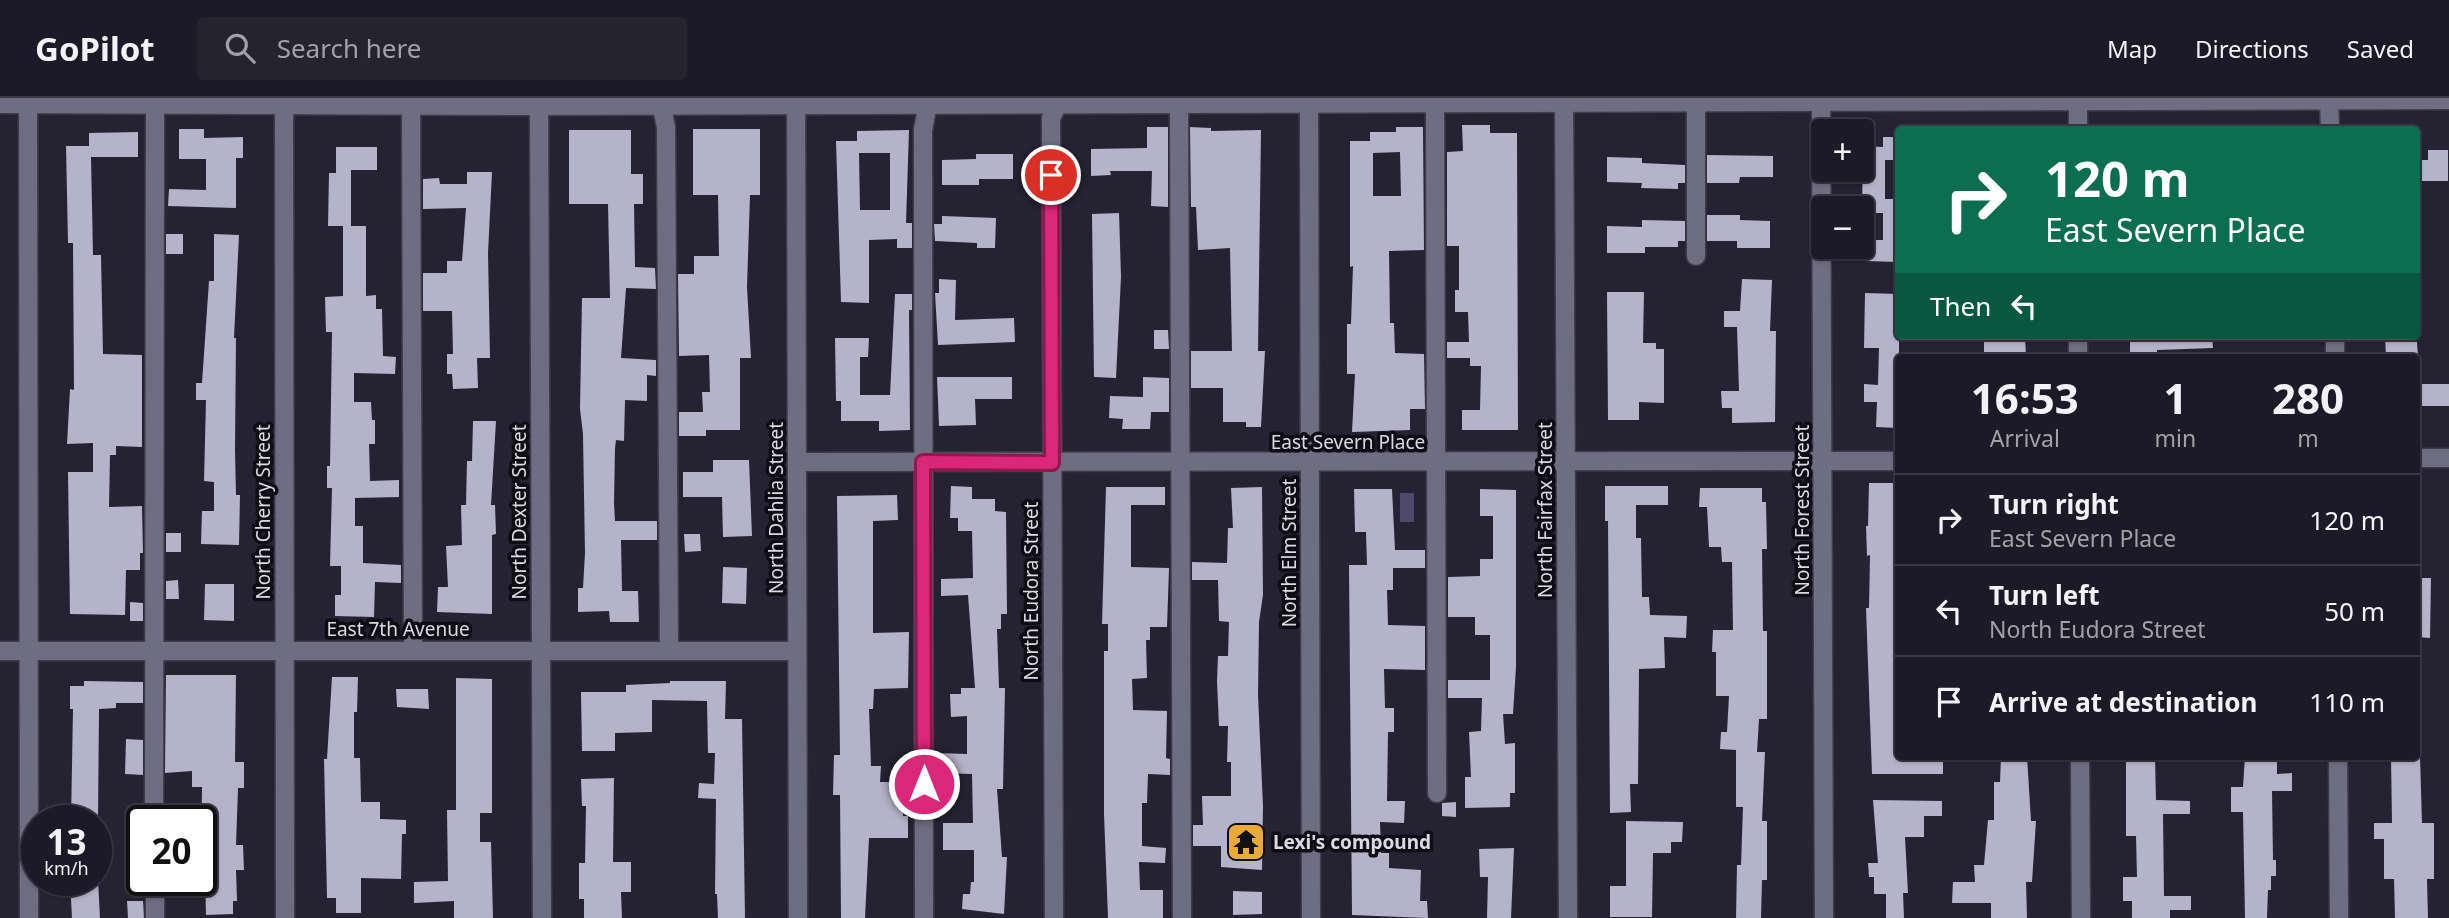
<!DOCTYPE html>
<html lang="en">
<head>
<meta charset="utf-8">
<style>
  body { margin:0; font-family:"Noto Sans",sans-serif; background:#25232e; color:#f1f3f6; height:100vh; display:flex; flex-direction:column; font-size:26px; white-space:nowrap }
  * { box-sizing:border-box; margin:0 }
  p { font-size:23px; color:#a0a1a7 }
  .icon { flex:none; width:38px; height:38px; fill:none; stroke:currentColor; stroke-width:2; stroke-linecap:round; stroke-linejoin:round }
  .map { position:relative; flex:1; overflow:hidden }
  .panel { position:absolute; left:1895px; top:256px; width:525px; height:406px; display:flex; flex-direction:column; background:#1c1a26; border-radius:7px; box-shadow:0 2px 5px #0004,0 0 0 2px #3a3843 }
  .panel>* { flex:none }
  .banner { position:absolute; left:1895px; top:28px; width:525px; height:214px; border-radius:7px; box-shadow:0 2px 5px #0004,0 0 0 2px #3a3843; background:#0b6e4f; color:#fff; overflow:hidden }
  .buttons { position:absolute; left:1811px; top:21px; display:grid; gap:14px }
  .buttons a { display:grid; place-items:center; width:63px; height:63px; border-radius:7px; background:#1c1a26; box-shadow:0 2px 5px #0004,0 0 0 2px #3a3843; font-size:35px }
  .speed { position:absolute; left:21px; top:707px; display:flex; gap:14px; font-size:35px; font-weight:700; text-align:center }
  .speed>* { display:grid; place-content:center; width:91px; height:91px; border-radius:50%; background:#1c1a26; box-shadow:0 2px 5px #0004,0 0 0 2px #3a3843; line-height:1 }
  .speed small { font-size:18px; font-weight:400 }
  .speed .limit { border:4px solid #111; border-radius:10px; background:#fff; color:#111 }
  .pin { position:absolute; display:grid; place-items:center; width:60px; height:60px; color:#fff; margin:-30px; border:4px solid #fff; border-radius:50%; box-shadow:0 2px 7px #0007 }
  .me { position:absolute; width:77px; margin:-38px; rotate:0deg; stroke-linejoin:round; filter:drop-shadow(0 0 5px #0008) }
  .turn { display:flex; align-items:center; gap:24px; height:147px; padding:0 35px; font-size:32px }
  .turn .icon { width:91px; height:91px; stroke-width:2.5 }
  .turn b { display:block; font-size:49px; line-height:60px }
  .then { display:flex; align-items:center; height:66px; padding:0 35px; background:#0003; gap:14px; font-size:26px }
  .eta { display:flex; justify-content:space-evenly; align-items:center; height:119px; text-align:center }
  .eta b { font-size:42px; font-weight:700; line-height:49px }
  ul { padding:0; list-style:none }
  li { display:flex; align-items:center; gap:21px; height:91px; padding:0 35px; border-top:2px solid #3a3843 }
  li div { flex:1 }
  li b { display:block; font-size:26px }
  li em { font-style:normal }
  header { display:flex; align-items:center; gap:42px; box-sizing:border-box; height:98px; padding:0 35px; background:#1c1a26; border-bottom:2px solid #3a3843 }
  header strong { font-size:33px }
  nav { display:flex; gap:38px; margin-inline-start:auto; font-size:24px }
  .search { width:490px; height:63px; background:#25232e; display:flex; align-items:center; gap:18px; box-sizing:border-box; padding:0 24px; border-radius:7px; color:#a0a1a7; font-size:26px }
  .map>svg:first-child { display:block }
  .water { fill:#4d4967 }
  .building { fill:#b5b3c7; fill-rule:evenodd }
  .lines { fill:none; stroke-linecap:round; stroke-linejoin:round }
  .minor-casing { stroke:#3f3d4a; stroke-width:21 }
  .minor { stroke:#6f6e80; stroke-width:18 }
  .route-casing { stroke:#8e194d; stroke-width:18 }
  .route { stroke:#db2777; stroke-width:12 }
  .labels { text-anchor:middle; stroke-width:7; stroke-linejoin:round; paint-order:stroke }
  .street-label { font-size:19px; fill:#dbdae4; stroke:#0e0d14 }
  .poi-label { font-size:19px; font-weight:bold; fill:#dbdae4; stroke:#0e0d14; text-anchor:start }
</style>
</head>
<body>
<header>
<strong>GoPilot</strong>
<div class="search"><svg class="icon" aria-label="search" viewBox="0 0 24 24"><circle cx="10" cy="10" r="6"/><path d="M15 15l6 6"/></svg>Search here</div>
<nav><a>Map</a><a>Directions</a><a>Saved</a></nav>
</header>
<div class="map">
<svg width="2449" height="820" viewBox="0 0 2449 820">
  <rect width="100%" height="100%" fill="#252332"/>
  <rect class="water" x="1400" y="395" width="14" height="29"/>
  <g class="building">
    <path d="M1462 27H1490V35H1517L1518 332H1462V312H1480L1481 268H1470V260H1447V244H1469L1468 214H1455V192H1459V148H1447V54L1463 53Z"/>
    <path d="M1147 29H1168V109L1151 108 1152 73H1110L1111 77 1091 78V51L1147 50Z"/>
    <path d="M1190 29 1211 30V33L1261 32 1258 253H1265L1261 329H1246V324H1223V290H1191V253H1232L1230 150 1198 152 1196 109H1191Z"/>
    <path d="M1396 29H1423L1424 152 1389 153 1390 225H1394L1395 255 1424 256 1425 311H1410V332L1352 334 1355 276H1347V226H1351L1353 168 1350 169V43H1370V34H1396ZM1400 54 1401 98H1373V55Z"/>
    <path d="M179 31H204V40L243 39V60H236V110L168 108 169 91 206 92V61H179Z"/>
    <path d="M693 31H760V97H750L747 189 751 260H740V332H706V338H679V314H703L702 294H710L709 257 679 258 678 176H694V158H719L718 97H693Z"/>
    <path d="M569 32H631V76H643V106H634L635 169 655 170 656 191 626 190 621 260 656 262V278L647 277V303L625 302 624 343 616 342 615 350 614 405 615 423H657V442H621L622 493H638L639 524H610L609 513 578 514V490H583L585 455 583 336 580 311 582 200H610L608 106H569Z"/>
    <path d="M909 32 906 125H912V150H897V141L869 142V205L841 204 836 43H857V33ZM859 55H890V112H860Z"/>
    <path d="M138 34V59H91L93 157H101L103 256 142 257V349L116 348V357H110L109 409 142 408 143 455H140V472H126L125 517 70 516 68 374H93V345L67 346 70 291 74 292 73 145H68L66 48H89V35Z"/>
    <path d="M1883 39H1899V62H1885V101H1899V164L1864 163V142H1883V115H1862L1863 48 1883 49Z"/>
    <path d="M336 49H377V72H351V128H366V198L376 197V211H382L383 258 396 259 395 276 354 275V304H371L372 322H375V346H369L370 383 399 382V399L355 400V428H363V465L401 467V485L375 484 374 519 335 518V497H341V468H330L332 390H327V368H330L332 234H326L325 199 343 198V128H328L329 75H336Z"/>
    <path d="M2428 52H2448V83H2417V62H2428Z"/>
    <path d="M976 56H1013V81H979V87H942V62L976 61Z"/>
    <path d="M1707 57 1773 58V79H1740L1739 85H1707Z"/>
    <path d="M1607 59 1642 60V65L1685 67V85H1678V91L1641 90 1642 85 1607 84Z"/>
    <path d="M467 74H492L488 155 490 260H477L478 290 453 291 452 276H447V256H453L452 213H423V175H447V163H462L466 110 423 111V81L439 80 440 86H467Z"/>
    <path d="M1119 115 1121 179 1116 280 1094 279 1092 116Z"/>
    <path d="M1707 117H1740V122L1770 123V150H1737V143H1707Z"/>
    <path d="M942 118 996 120 995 150H977V145L935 143 934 126H942Z"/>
    <path d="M1642 122 1685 123V143H1678V149H1645V155H1607V128L1642 129Z"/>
    <rect x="166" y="136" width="17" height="20"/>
    <path d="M214 136 239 137 234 240H236L235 353 236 397H240L239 447 201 446 202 413H214V384L204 383 206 302H196V285H202L209 183H214Z"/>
    <path d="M939 181 956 182 955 222 1014 220 1015 244 938 247 935 195H939Z"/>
    <path d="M1742 181 1772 182 1770 233H1776L1775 324 1732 325V310H1722L1721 293H1739L1737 229H1724V213H1740Z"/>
    <path d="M1607 194H1644L1643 245H1656V251H1664V305L1639 304V322H1608Z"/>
    <path d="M1865 195 1899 196V330L1876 329 1877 304H1864V286L1878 287 1879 250H1864Z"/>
    <path d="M895 196H912V212H909L910 332 879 333V323H841V303H836L835 240H869L868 259H860V297H890Z"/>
    <path d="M1154 232H1168L1169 251H1154Z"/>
    <path d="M1984 238H2025L2026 259H1984Z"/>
    <path d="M2130 238H2212L2213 250 2157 252V259H2130Z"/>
    <path d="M2385 238H2411V244H2417L2418 259H2386Z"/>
    <path d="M937 279H1012V301H975L976 327 939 328Z"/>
    <path d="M1143 279 1169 280V314H1151L1150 331H1122L1123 321 1109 320 1110 298 1143 299Z"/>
    <rect x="2417" y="286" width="32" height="22"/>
    <path d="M473 323H496L491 407H495L496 436 492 437V516L437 514 438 489H448L446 448 462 447 461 407H466L467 363H472Z"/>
    <path d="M713 362H749L752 438 723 439 722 399H683V374H713Z"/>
    <path d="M1869 385H1899L1895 510H1899V658L1943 660V676H1872L1866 510H1869L1870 457 1867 458 1866 428H1868Z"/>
    <path d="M951 388 972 389V401H995V413L1006 414 1007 516H1001V531H997L999 590H1005L1003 691H997L1002 759H1007L1004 816 962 811 963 796H970L971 784H974V752H943V725H973L972 676 937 675 938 655 967 656V618L951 619 950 596H961V590H975L968 497 941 498V481L973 480 972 433H958V420H950Z"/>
    <path d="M1605 388H1668V407H1636V440H1641L1642 499H1649L1650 517 1687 518 1686 540 1664 539 1665 570 1639 571 1638 686H1630L1631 714 1610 715 1608 423H1605Z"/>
    <path d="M1106 389H1165V407H1131V469L1169 470 1167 529H1150V542H1146L1147 580 1132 581 1133 612 1167 613 1166 660 1170 661V677L1148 676 1147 705H1142V748L1166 750 1165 765 1139 764 1140 792H1163V820H1108L1104 716V553H1108V526H1102Z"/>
    <path d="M1262 389 1263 497 1259 524 1258 597 1263 708 1262 772 1221 769V748H1193V727H1203L1202 698H1231V664H1227L1228 628H1219L1217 583 1218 558H1228L1229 524 1219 523 1218 482H1192V464L1227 465 1228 430H1233L1231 390Z"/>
    <path d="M1700 390H1762V404H1766L1767 451H1762L1763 533H1767V621H1759L1757 654H1765L1762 723H1767V782H1762L1761 820H1736L1737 767H1741L1743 709H1736V652L1720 651 1721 634H1727L1729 598H1716V554H1712L1713 532H1733L1732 464H1722L1721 449H1709L1707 409H1699Z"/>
    <path d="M1354 391H1392L1395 452H1425V470H1393V492H1387L1388 527 1425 528V572L1384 571 1385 610H1394V634H1388L1387 703H1405L1404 725 1380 724 1381 755H1389V770L1421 772 1420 803H1427L1428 820 1352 817 1349 467H1367L1366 434H1355Z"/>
    <path d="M1480 391 1516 392V569L1513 616H1503L1505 646 1515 645V695H1510V709L1465 710V679H1471L1469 634 1481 633 1482 600H1448V582H1490V537H1475V519H1448V479L1480 478V461H1493V418H1480Z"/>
    <path d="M897 397 898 422 873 423V535L909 534 908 590 874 591 873 611H869L871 668H881L880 684H904L903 718H908V740H869L865 820H841L840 697H833L834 657H840L837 398Z"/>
    <rect x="166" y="435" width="15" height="19"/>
    <path d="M684 436H700L701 453 685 454Z"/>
    <path d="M723 469 747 470 746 506 722 505Z"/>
    <path d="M2417 480H2431L2430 540 2417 539Z"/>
    <path d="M178 482 179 501H166V483Z"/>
    <path d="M205 486H234V523L204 522Z"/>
    <path d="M130 504 143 505V523H130Z"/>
    <path d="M166 577H236L235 664H244V690H238L236 747H243L244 772H236L237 803H233V816L206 817 205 772H201L202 689H192V673L165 675Z"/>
    <path d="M332 579H358L357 614H354V660H360L361 704H380V721L406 722V736H402L401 781 361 780V815H336V800H327L324 661H327Z"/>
    <path d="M456 580 492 581V715H480V744H491L493 820H454V803L414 805V784L448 783 447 712H456Z"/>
    <path d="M84 583 143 584V605H116V610L99 611 98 723H71L73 611H70V588H84Z"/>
    <path d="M670 583H726L725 621H742L745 820H718L717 796H715L716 701 698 700 699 685 714 686 715 655H708L707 603 652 602V634L615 635V653H582L581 594H626V587L670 585Z"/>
    <path d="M396 591H428L429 611 397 609Z"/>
    <path d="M126 641 143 642V677L125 676Z"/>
    <path d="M2001 658H2027L2031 723H2036L2032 784H2026L2027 820H1991V805H1952L1953 784H1975L1974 767H1984L1988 722H1994V684H2000Z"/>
    <path d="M2126 658H2155L2156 702 2190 703V716H2163L2164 798H2191V812H2170V820H2132V803H2123V779H2137L2136 738H2126Z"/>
    <path d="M2245 658H2277V676L2292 675V693H2272L2273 762H2276V778H2271V792H2268L2267 820H2245L2243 714H2231V689H2243Z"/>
    <path d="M2391 658H2420L2422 725H2434V781H2427L2428 820H2395L2394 781H2384V741H2374V725H2392Z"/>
    <path d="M614 680 613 764H631V794H621L622 820H584V801H579V765H585L586 708H582L581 681Z"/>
    <path d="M1873 702 1942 703V718H1924V739H1905L1908 795H1903L1904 820H1886V796H1874V779H1869L1868 765H1878Z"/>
    <path d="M1456 704V719L1442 718V705Z"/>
    <path d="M1626 723 1683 724 1682 744H1671V755H1653L1652 819H1610V788H1626Z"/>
    <rect x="125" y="742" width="16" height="15"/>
    <path d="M1514 750 1511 820H1487L1488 779H1480L1479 751Z"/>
    <path d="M70 782H98L100 820H72Z"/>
    <path d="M1233 793 1262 794V816L1233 817Z"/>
    <path d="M127 803H143L144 820H128Z"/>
  </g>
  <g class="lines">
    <defs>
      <g id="minor">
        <path d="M660 0 666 29 669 552"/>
        <path d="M796 0 798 820"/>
        <path d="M2329 0 2330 32"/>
        <path d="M2078 2V32"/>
        <path d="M1696 3V158"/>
        <path d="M1821 3 1824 820"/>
        <path d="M1435 4 1437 695"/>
        <path d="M1564 4 1568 820"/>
        <path d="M1309 5 1311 820"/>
        <path d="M0 6 539 8 2449 2"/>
        <path d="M28 6 29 820"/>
        <path d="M1179 6 1182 820"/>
        <path d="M284 8 285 820"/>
        <path d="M411 8 413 552"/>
        <path d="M539 8 542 820"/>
        <path d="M2078 238V259"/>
        <path d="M2335 259V238"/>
        <path d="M2417 360H2449"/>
        <path d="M797 364 1899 363"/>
        <path d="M0 553H796"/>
        <path d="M2080 658 2081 820"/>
        <path d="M2338 658 2339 820"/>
        <path d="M154 723 155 7"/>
        <path d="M155 782V820"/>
        <path d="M924 820 923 32 929 0"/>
        <path d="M1054 820 1051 20 1061 0"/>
      </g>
    </defs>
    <use href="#minor" class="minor-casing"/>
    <use href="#minor" class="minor"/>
  </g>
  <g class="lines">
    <defs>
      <path id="route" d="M924 686 923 364 1052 365 1051 77"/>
    </defs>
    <use href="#route" class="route-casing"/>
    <use href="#route" class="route"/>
  </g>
  <defs>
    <symbol id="temple-square" viewBox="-11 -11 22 22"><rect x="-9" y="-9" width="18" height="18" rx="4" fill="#e9aa38" stroke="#0e0d14"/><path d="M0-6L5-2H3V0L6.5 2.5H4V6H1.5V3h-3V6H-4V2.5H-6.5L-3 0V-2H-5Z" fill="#111"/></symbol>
  </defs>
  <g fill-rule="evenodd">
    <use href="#temple-square" x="1224" y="722" width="44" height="44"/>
  </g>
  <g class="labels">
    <g class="street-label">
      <text x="1348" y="351">East Severn Place</text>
      <text transform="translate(776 410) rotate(-90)" y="7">North Dahlia Street</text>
      <text transform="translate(1545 412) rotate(-90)" y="7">North Fairfax Street</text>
      <text transform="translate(1802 412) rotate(-90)" y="7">North Forest Street</text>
      <text transform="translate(263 414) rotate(-90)" y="7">North Cherry Street</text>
      <text transform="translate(519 414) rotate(-90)" y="7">North Dexter Street</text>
      <text transform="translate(1289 455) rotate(-90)" y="7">North Elm Street</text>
      <text transform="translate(1031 493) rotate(-90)" y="7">North Eudora Street</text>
      <text x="398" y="538">East 7th Avenue</text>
    </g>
    <g class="poi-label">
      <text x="1273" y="751">Lexi's compound</text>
    </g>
  </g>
</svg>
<div class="buttons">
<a>+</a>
<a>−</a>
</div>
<div class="speed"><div>13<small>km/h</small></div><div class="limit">20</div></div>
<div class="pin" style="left:1051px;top:77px;background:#d93025"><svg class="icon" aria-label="arrive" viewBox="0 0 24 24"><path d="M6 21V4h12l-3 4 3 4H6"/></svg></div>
<svg class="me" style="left:924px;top:686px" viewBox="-20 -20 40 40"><circle r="17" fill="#db2777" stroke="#fff" stroke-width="3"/><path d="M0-11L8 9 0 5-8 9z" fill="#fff"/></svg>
<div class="banner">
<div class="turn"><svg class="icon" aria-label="right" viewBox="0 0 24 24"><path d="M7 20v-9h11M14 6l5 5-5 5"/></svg><div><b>120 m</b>East Severn Place</div></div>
<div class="then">Then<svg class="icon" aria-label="left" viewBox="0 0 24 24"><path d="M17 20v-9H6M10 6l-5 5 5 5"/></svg></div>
</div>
<section class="panel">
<div class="eta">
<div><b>16:53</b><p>Arrival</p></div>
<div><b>1</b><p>min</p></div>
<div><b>280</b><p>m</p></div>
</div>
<ul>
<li><svg class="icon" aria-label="right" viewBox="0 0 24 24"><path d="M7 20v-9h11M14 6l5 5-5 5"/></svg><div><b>Turn right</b><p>East Severn Place</p></div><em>120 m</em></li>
<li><svg class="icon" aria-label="left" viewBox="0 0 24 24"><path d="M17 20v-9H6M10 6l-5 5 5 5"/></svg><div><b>Turn left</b><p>North Eudora Street</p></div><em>50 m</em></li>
<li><svg class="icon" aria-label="arrive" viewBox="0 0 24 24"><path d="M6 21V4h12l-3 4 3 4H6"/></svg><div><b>Arrive at destination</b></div><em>110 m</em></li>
</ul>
</section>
</div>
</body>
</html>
